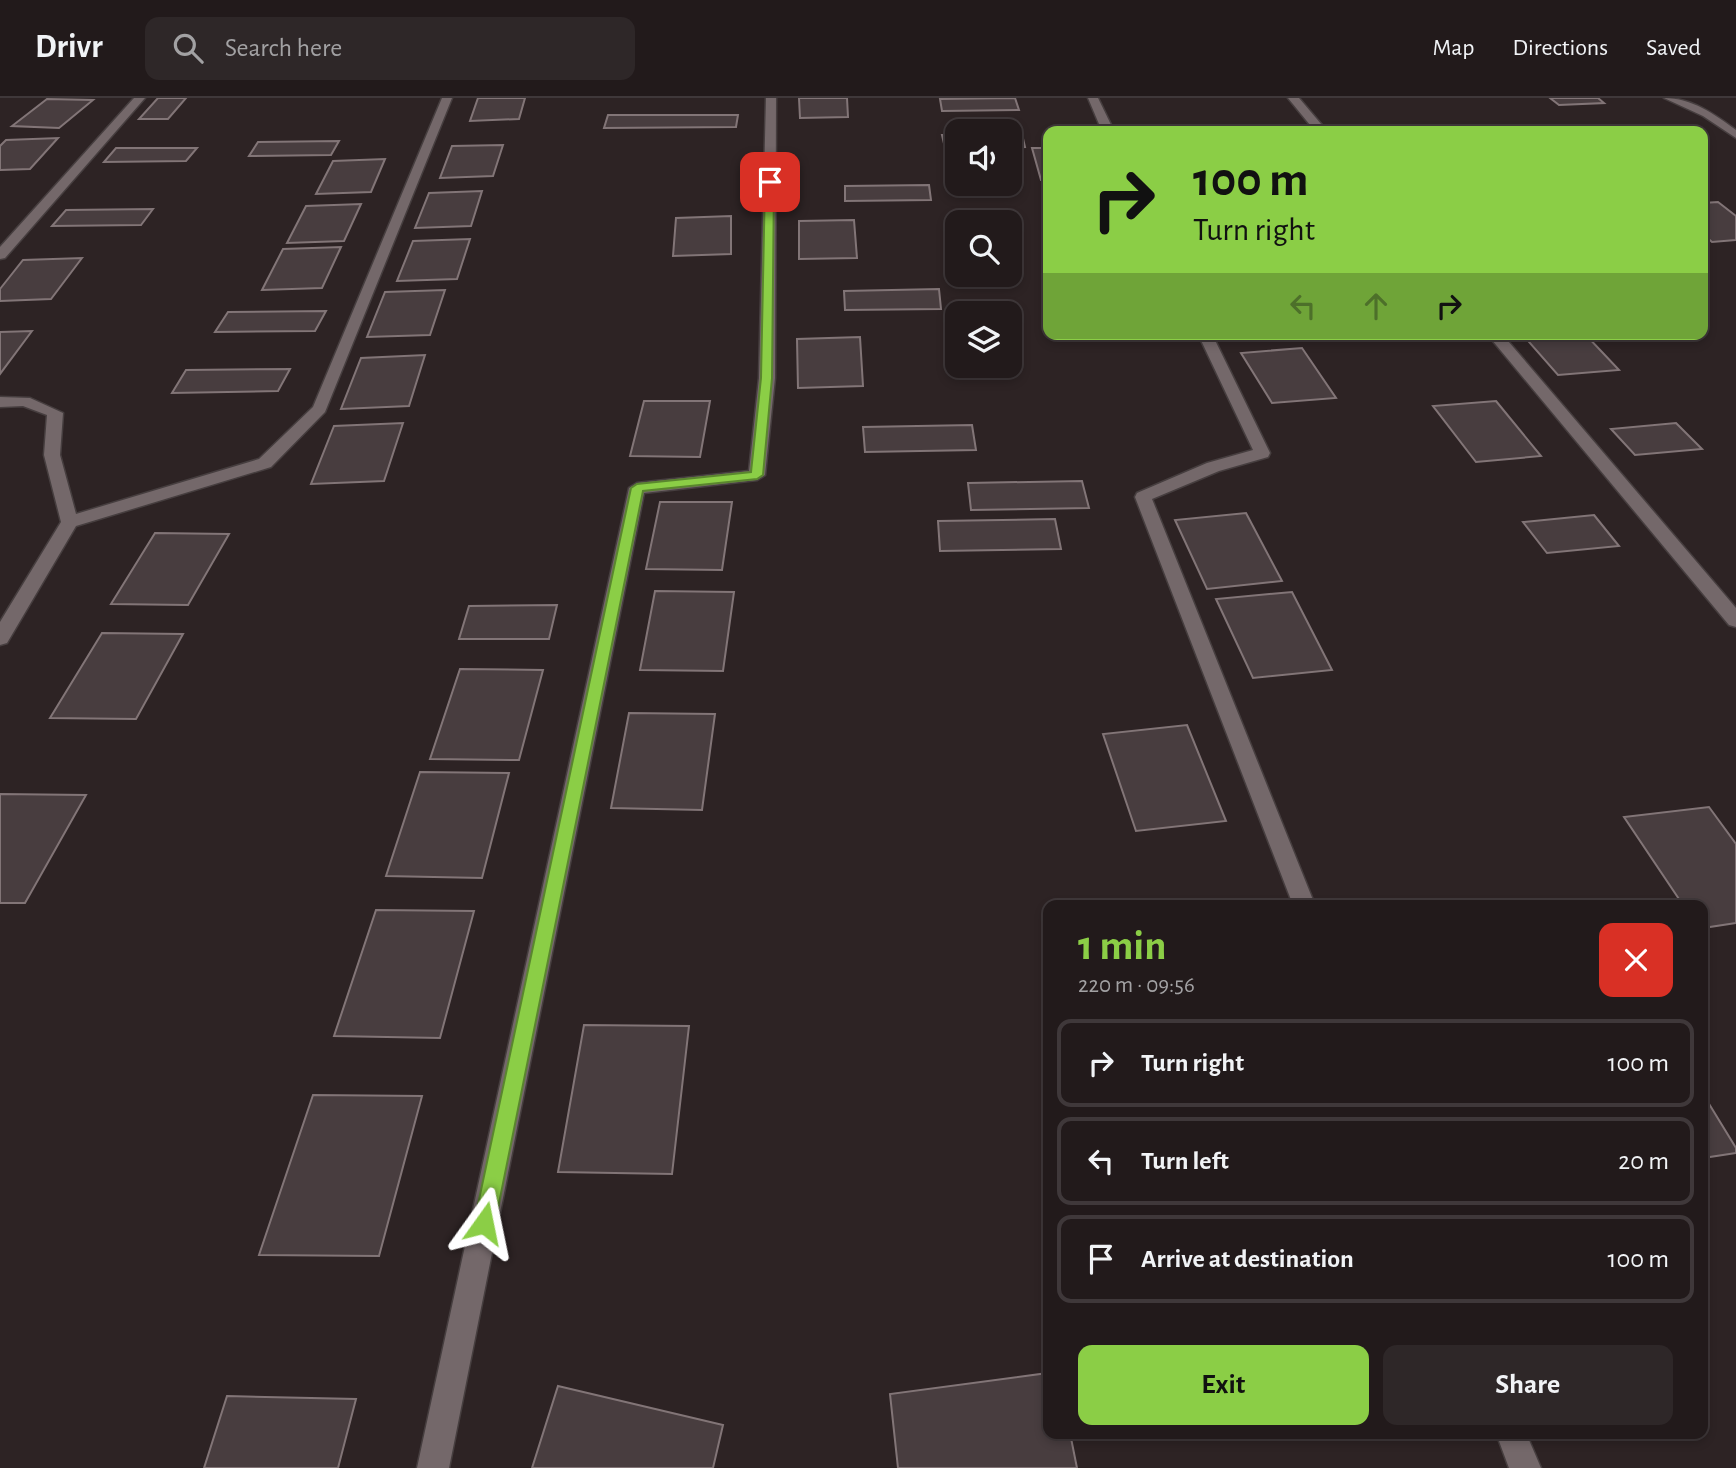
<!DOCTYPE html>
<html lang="en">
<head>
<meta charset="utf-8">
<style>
  body { margin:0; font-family:"Alegreya Sans",sans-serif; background:#2e2728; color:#f1f3f6; height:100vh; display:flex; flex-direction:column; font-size:26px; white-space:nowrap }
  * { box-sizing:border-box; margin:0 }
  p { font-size:23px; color:#a2a1a3 }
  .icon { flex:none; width:38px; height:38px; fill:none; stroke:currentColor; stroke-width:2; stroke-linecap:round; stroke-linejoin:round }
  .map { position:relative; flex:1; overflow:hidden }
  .panel { position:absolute; left:1043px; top:802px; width:665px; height:539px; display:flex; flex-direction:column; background:#221a1b; border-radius:14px; box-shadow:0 4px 10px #0003,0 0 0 2px #3f383a }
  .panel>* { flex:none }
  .guide { position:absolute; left:1043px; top:28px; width:665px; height:214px; border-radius:14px; box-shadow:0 4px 10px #0003,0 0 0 2px #3f383a; background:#8bce46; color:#111; overflow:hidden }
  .fabs { position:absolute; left:945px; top:21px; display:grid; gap:14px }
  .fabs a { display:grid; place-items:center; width:77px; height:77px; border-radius:14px; background:#221a1b; box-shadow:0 4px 10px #0003,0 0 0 2px #3f383a; font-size:35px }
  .pin { position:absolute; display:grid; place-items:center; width:60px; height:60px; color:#fff; margin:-30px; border-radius:14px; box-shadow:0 4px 10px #0006 }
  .me { position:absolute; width:77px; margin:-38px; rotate:12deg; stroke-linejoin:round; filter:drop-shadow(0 0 5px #0008) }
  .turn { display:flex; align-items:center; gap:24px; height:147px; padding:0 35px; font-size:32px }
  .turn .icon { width:91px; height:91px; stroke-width:2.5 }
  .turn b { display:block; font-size:49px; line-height:60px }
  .lanes { display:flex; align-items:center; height:66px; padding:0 35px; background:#0003; justify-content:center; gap:35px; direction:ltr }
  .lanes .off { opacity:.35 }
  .round { display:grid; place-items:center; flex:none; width:74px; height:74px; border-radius:14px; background:#2e2728 }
  .headline { display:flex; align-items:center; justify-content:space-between; height:119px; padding:0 35px }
  h1 { font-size:42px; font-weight:600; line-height:52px; color:#8bce46 }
  .primary-button { display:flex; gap:14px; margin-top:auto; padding:14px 35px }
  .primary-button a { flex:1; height:80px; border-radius:14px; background:#8bce46; color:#111; font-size:28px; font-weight:600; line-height:80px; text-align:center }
  .primary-button a+a { background:#2e2728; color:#f1f3f6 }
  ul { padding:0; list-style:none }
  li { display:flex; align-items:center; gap:21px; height:88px; margin:0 14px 10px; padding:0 21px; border:4px solid #3f383a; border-radius:14px }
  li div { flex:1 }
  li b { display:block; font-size:26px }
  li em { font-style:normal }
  header { display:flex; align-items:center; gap:42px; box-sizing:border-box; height:98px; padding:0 35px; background:#221a1b; border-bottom:2px solid #3f383a }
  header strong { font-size:33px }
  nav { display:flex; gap:38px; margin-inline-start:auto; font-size:24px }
  .search { width:490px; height:63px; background:#2e2728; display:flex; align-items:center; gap:18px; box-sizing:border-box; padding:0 24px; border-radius:14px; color:#a2a1a3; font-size:26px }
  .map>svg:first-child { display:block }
  .building { fill:#483d3f; stroke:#827577; stroke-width:2 }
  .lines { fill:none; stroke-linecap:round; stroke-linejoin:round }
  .minor-casing { stroke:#463e3f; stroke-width:3 }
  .minor { fill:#74686a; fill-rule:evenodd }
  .route { fill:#8bce46; stroke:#5a862e; stroke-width:2 }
</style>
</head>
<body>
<header>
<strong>Drivr</strong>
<div class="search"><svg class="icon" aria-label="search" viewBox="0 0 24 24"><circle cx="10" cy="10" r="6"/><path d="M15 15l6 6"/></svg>Search here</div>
<nav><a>Map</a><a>Directions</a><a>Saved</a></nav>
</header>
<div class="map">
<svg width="1736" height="1370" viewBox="0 0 1736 1370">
  <rect width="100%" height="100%" fill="#2d2324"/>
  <g class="building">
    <path d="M158 0H186L168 21H139Z"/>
    <path d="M478 0H525L519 21 470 23Z"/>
    <path d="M799 0H847L848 19 800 20Z"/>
    <path d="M1015 0 1019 12 942 13 940 1Z"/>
    <path d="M1550 0H1598L1604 5 1559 7Z"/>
    <path d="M47 1 93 2 59 30 12 28Z"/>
    <path d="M608 17H738L736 29 604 30Z"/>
    <path d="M1010 36H1022L1025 49 1010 50Z"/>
    <path d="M942 37H957V50H945Z"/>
    <path d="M58 40 30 71 0 72V48L6 42Z"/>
    <path d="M339 43 331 57 249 58 258 44Z"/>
    <path d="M503 47 493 78 440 80 452 48Z"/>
    <path d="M116 50H197L186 63 104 64Z"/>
    <path d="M1032 50H1048V82H1041Z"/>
    <path d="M385 61 371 94 316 96 333 63Z"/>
    <path d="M929 87 931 102 845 103V88Z"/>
    <path d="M482 93 471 128 415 130 429 95Z"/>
    <path d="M1718 104 1736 118V142L1712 144 1703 136V105Z"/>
    <path d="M361 106 344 143 287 145 306 108Z"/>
    <path d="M153 111 141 127 52 128 66 112Z"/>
    <path d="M731 118V156L673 158 676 120Z"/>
    <path d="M854 122 857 160 799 161V123Z"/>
    <path d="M470 141 457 181 397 183 413 143Z"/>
    <path d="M341 149 322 190 262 192 283 151Z"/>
    <path d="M82 160 51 201 0 203V191L23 162Z"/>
    <path d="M939 191 941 211 845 212 844 193Z"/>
    <path d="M445 192 430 237 367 239 385 194Z"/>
    <path d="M326 213 315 233 215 234 228 214Z"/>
    <path d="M32 233 0 276V234Z"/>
    <path d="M1522 236H1585L1619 272 1558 277Z"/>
    <path d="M860 239 863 288 798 290 797 241Z"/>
    <path d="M1302 250 1336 300 1272 305 1241 255Z"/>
    <path d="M425 257 409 308 341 311 361 260Z"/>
    <path d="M290 271 278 293 172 295 186 272Z"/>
    <path d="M644 303H710L700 359 630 358Z"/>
    <path d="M1496 303 1541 358 1476 364 1433 308Z"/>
    <path d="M403 325 384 383 311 386 334 328Z"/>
    <path d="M1676 325 1702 351 1635 357 1611 331Z"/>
    <path d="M972 327 976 352 865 354 863 329Z"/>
    <path d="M1082 383 1089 410 971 412 968 385Z"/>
    <path d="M660 404H732L722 472 646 471Z"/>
    <path d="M1246 415 1282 483 1207 491 1175 422Z"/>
    <path d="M1594 417 1619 448 1547 455 1523 424Z"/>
    <path d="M1055 421 1061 451 940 453 938 423Z"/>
    <path d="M155 435 229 436 188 507 111 506Z"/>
    <path d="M655 493 734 494 723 573 640 572Z"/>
    <path d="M1292 494 1332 572 1253 580 1216 501Z"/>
    <path d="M557 507 549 541H459L469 508Z"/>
    <path d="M102 535 183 536 136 621 50 620Z"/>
    <path d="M460 571 543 572 519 662 430 661Z"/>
    <path d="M629 615 715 616 702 712 611 710Z"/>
    <path d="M1187 627 1226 723 1136 733 1103 636Z"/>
    <path d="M420 674 509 675 482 780 386 778Z"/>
    <path d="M0 696 86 697 25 805H0Z"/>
    <path d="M1709 709 1736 746V825L1703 830V807H1683L1624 719Z"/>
    <path d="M376 812 474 813 440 940 334 938Z"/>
    <path d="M584 927 689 928 672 1076 558 1074Z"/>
    <path d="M1703 996 1736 1050V1055L1703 1060Z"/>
    <path d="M313 997 422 998 379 1158 259 1157Z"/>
    <path d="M1048 1275V1335H1070L1077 1370H898L890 1296Z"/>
    <path d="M558 1288 723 1327 713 1370H532Z"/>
    <path d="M227 1298 356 1301 338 1370H204Z"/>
  </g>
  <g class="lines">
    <defs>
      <g id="minor">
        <path d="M134 0H145L5 160 0 161V149Z"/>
        <path d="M442 0H452L325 314 271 369 76 428 7 545 0 547V524L61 424 44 357 47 317 23 308 0 309V299L30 300 63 315 60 357 76 416 259 361 313 309Z"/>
        <path d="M766 0H776L775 280 765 377 757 382 644 395 449 1370H417L629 390 637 385 749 373 759 280Z"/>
        <path d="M1088 0H1098L1114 33H1102Z"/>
        <path d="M1288 0H1299L1327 33H1315Z"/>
        <path d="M1664 0C1692 0 1714 16 1736 32V40L1703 18Z"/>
        <path d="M1198 236H1212L1270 355 1268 359 1219 373 1152 401 1315 807H1293L1135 399 1137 395 1207 365 1253 352Z"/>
        <path d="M1487 236H1502L1736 510V529L1729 527Z"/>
        <path d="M1496 1335H1526L1541 1370H1509Z"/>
      </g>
    </defs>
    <use href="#minor" class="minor-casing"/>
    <use href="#minor" class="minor"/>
  </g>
  <path class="route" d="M770 81 774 84 772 280 763 377 757 381 643 393 495 1125 492 1132 484 1135 477 1132 474 1125 631 390 637 386 751 374 761 280 765 84Z"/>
</svg>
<div class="fabs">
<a><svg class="icon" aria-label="sound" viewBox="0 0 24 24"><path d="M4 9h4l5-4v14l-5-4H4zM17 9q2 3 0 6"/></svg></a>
<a><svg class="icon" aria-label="search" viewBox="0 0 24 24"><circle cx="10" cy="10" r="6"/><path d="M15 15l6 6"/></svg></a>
<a><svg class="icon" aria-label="layers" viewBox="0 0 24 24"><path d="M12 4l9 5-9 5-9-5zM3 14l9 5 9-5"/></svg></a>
</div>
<div class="pin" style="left:770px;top:84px;background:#d93025"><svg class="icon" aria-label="arrive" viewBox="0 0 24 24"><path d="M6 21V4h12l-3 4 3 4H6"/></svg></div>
<svg class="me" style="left:484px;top:1125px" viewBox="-20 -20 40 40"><path d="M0-17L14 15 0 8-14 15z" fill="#8bce46" stroke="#fff" stroke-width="4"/></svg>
<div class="guide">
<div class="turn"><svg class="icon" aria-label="right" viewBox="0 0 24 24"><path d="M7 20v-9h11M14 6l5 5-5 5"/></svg><div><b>100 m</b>Turn right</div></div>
<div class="lanes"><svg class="icon off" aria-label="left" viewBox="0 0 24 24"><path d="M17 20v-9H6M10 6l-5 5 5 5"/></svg><svg class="icon off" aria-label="ahead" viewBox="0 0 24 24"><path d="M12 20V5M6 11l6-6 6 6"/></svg><svg class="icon" aria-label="right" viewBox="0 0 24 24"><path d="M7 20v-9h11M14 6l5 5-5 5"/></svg></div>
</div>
<section class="panel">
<div class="headline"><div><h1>1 min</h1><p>220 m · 09:56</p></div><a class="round" style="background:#d93025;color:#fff"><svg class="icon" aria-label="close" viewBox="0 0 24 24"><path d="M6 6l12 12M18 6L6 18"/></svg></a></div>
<ul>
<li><svg class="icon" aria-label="right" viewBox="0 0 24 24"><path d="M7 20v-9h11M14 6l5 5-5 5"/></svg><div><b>Turn right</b></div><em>100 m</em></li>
<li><svg class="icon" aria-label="left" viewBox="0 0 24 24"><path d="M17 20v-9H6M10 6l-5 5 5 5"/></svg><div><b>Turn left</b></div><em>20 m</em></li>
<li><svg class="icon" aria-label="arrive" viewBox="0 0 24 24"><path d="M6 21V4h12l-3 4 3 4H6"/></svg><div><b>Arrive at destination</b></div><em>100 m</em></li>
</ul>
<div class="primary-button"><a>Exit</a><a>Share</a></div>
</section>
</div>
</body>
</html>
